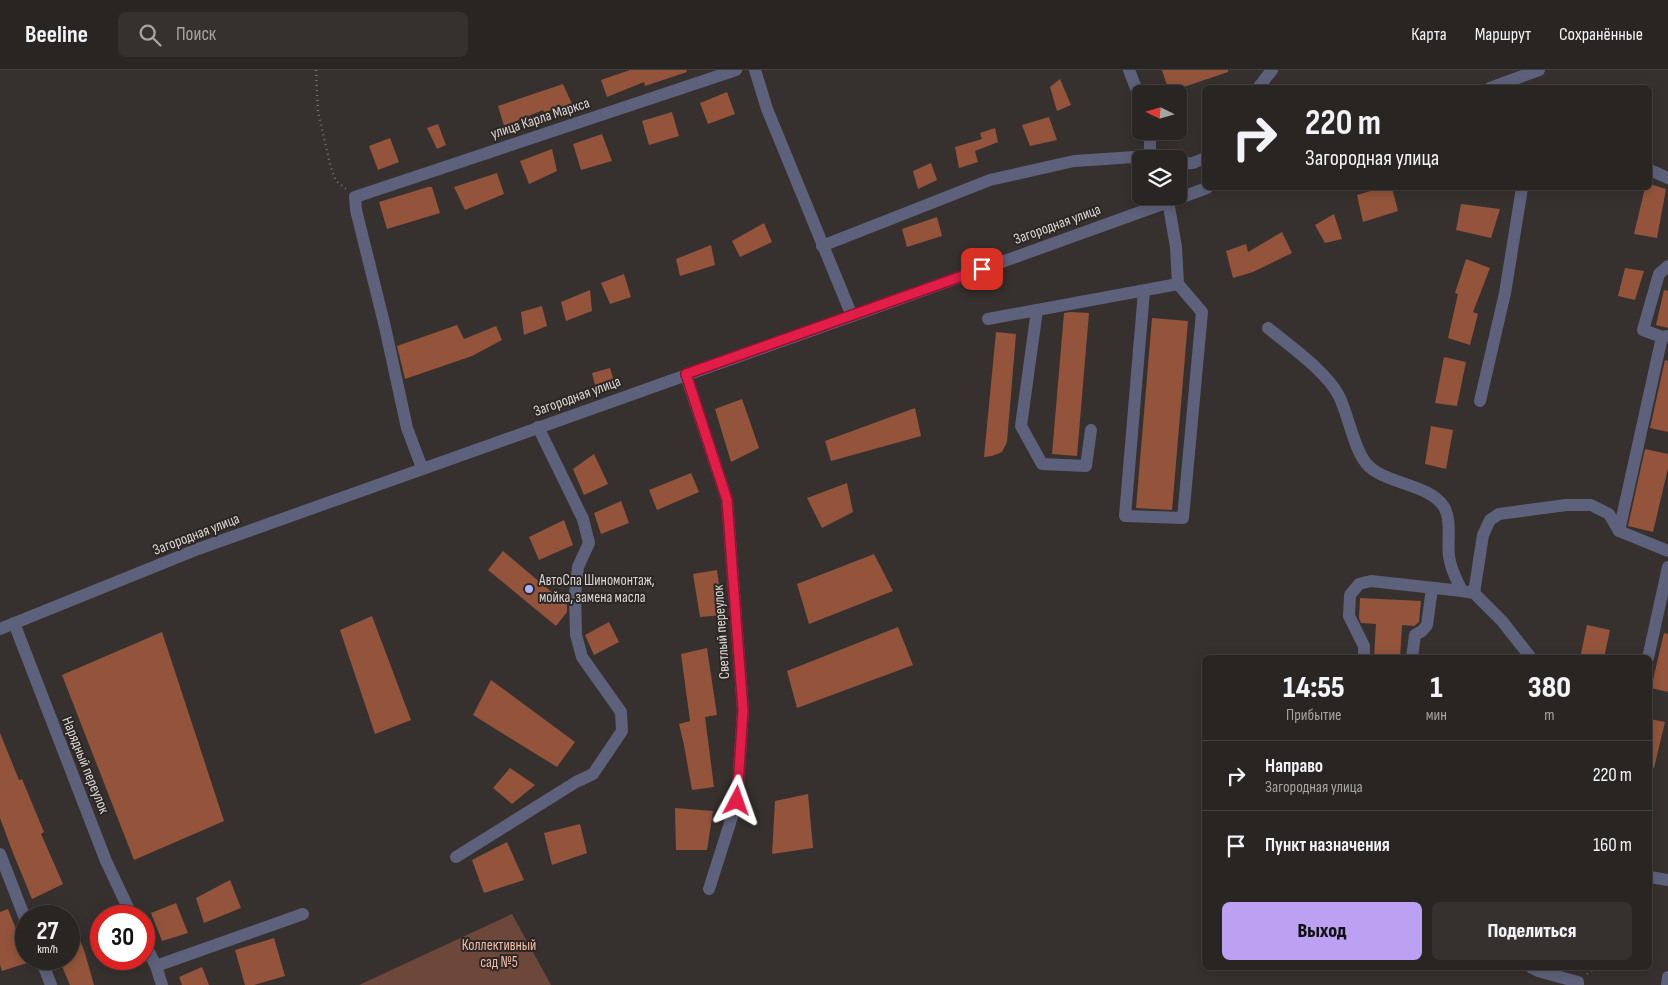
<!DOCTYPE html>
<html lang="ru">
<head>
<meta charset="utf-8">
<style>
  body { margin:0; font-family:"Sofia Sans Condensed",sans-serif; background:#34312f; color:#f1f3f6; height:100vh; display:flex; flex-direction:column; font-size:19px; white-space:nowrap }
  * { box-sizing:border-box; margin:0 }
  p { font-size:16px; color:#a5a5a5 }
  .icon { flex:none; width:28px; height:28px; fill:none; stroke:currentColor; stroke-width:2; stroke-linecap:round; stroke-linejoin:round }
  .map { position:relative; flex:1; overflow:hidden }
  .sheet { position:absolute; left:1202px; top:585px; width:450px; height:315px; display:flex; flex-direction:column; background:#282522; border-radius:8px; box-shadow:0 2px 12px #0003,0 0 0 1px #444240 }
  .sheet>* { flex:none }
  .hud { position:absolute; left:1202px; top:15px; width:450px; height:105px; border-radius:8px; box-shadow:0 2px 12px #0003,0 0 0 1px #444240; background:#282522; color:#f1f3f6; overflow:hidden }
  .needle { width:32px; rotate:275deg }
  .controls { position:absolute; left:1132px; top:15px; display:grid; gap:10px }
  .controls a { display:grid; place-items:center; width:55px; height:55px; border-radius:8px; background:#282522; box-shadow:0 2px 12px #0003,0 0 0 1px #444240; font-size:25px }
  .speed { position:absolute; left:15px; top:835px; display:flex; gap:10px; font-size:25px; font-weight:700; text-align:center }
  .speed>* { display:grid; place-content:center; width:65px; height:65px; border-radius:50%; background:#282522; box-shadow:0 2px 12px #0003,0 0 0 1px #444240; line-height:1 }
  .speed small { font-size:12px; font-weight:400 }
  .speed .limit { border:8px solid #d22; background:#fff; color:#111 }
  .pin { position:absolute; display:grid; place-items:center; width:42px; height:42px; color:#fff; margin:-21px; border-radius:10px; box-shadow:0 2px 8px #0006 }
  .me { position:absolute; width:55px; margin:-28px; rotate:4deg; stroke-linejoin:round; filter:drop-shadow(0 0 4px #0008) }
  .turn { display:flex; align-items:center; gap:18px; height:105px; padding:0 20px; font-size:22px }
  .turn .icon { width:65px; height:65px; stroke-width:2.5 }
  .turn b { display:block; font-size:35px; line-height:42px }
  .eta { display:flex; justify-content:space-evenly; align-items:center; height:85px; text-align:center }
  .eta b { font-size:30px; font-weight:800; line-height:35px }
  .action { display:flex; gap:10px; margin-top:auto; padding:10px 20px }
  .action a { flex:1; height:58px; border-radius:8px; background:#bca0f2; color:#111; font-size:20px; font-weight:800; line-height:58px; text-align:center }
  .action a+a { background:#34312f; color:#f1f3f6 }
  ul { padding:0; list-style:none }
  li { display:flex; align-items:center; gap:15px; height:70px; padding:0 20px; border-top:1px solid #444240 }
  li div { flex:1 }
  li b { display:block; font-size:19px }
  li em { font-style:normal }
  header { display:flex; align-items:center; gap:30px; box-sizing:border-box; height:70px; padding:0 25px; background:#282522; border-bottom:1px solid #444240 }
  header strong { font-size:24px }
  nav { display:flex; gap:28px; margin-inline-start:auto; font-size:18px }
  .search { width:350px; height:45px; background:#34312f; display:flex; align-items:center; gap:12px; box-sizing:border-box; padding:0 18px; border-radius:8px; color:#a5a5a5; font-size:19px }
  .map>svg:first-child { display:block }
  .green { fill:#6d483a }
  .building { fill:#93543b }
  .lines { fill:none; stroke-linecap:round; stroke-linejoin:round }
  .path { stroke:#76716f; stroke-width:2.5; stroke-dasharray:1 4; stroke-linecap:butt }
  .minor { stroke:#5e617b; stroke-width:12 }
  .route-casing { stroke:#92132f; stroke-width:12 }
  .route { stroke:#e11d48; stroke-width:9 }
  .poi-dot { fill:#aab0fb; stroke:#2c2725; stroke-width:2 }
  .labels { text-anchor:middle; stroke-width:4; stroke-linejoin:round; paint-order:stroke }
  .street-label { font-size:15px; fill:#dad7d5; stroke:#2c2725 }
  .poi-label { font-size:15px; fill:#dad7d5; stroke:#2c2725; text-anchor:start }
  .park-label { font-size:15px; fill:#f4bba5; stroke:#2c2725 }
</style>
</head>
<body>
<header>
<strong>Beeline</strong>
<div class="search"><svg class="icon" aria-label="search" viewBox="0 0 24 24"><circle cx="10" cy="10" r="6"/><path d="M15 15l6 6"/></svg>Поиск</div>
<nav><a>Карта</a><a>Маршрут</a><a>Сохранённые</a></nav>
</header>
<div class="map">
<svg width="1668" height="915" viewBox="0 0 1668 915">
  <rect width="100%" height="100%" fill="#36312e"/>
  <path class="green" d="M512 844 551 915H359Z"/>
  <g class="building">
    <path d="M630 0H686L687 2 645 16 644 12 607 27 601 10Z"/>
    <path d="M1162 0H1228V2L1169 22Z"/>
    <path d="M1060 9 1071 35 1057 41 1050 17Z"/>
    <path d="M563 14 572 34 544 42 543 40 504 56 498 36Z"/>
    <path d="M727 22 735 44 708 54 700 33Z"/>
    <path d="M672 42 679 66 649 75 642 51Z"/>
    <path d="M1049 47 1057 70 1030 76 1022 55Z"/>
    <path d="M438 54 446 75 437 79 427 58Z"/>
    <path d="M995 58 998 72 975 81 978 92 959 98 955 77 982 69 980 63Z"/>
    <path d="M602 64 612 91 581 100 573 74Z"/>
    <path d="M390 68 399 92 378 100 369 76Z"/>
    <path d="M552 79 557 101 529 114 520 91Z"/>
    <path d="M931 93 937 110 918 119 913 101Z"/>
    <path d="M497 103 504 124 465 140 454 117Z"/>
    <path d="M1650 114 1666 119 1657 168 1634 164 1645 118H1650Z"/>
    <path d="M428 117H432L440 143 387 159 379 132Z"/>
    <path d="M1381 118H1392L1398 141 1363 152 1357 125Z"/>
    <path d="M1461 134 1500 139 1491 168 1456 160Z"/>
    <path d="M1334 144 1342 169 1325 173 1315 155Z"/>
    <path d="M937 147 942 166 907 177 902 159Z"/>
    <path d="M764 153 772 172 740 187 732 171Z"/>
    <path d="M1282 162 1292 183 1253 202 1233 208 1226 181 1246 174 1248 182Z"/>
    <path d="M711 175 715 195 680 206 676 189Z"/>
    <path d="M1466 189 1490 198 1473 242 1478 244 1470 275 1448 268 1458 224 1455 223Z"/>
    <path d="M1625 198 1644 201 1635 230 1618 226Z"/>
    <path d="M624 204 631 227 610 234 601 213Z"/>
    <path d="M590 220 592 241 566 251 561 232Z"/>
    <path d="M1664 220 1668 221V258L1656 255Z"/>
    <path d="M542 236 547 256 524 265 521 242Z"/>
    <path d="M1071 242 1089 243 1077 386 1052 384 1064 243Z"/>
    <path d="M1152 248 1188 251 1172 440 1136 438Z"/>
    <path d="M457 255 464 269 496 256 502 270 472 286 405 309 397 276Z"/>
    <path d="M996 262 1016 264 1007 372 1002 382 992 386 984 387Z"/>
    <path d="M1444 287 1466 292 1457 336 1435 333Z"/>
    <path d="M1665 290 1668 291V362L1650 358Z"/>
    <path d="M610 298 614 311 595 315 592 303Z"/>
    <path d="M742 329 759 378 731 392 715 339Z"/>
    <path d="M915 338 921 366 831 391 825 371Z"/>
    <path d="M1431 356 1453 360 1446 399 1425 394Z"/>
    <path d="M1645 379 1668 384V398L1653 462 1628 456Z"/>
    <path d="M594 384 608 414 584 425 573 399Z"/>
    <path d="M691 403 699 422 657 440 649 420Z"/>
    <path d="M847 413 853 442 822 458 807 428Z"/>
    <path d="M621 431 629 453 601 464 594 443Z"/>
    <path d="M564 450 573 475 539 490 529 467Z"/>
    <path d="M503 481 567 535V542L556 556 488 500Z"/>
    <path d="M874 484 893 521 809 554 797 514Z"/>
    <path d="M717 500 723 545 700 547 693 504Z"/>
    <path d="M1360 528 1421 531 1419 552 1414 556 1402 555 1400 588H1374L1376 554 1361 553 1359 548Z"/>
    <path d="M372 546 411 650 375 664 340 560Z"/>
    <path d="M609 552 619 572 594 585 585 565Z"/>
    <path d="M1587 555 1610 560 1604 588H1580Z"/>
    <path d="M898 557 913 595 797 638 787 601Z"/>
    <path d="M162 562 224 751 134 790 62 605Z"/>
    <path d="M1664 563 1668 564V622L1651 618Z"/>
    <path d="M707 578 717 645 705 647 714 717 692 720 684 675 679 654 690 651 681 584Z"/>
    <path d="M491 610 575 672 557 697 473 645Z"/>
    <path d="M1650 649 1665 652 1654 698 1650 697Z"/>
    <path d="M0 663 19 710 22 709 44 762 41 764 63 814 32 829 13 783 0 748Z"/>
    <path d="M510 698 535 715 512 734 493 718Z"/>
    <path d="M808 724 813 778 772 784 775 731Z"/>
    <path d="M675 738 713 741 707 780H676Z"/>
    <path d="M580 754 587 783 552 795 544 763Z"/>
    <path d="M507 772 524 810 484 823 472 790Z"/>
    <path d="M230 810 241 838 204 853 196 828Z"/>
    <path d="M176 833 188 863 162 871 151 843Z"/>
    <path d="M8 839 26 884V889H28L30 892 2 901 0 895V842Z"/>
    <path d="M69 845 84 880 94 915H70L59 889H69Z"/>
    <path d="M274 868 285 906 254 915H245L235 880Z"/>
    <path d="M202 897 209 915H182L179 907Z"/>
  </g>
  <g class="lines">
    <g class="path">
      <path d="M316 0 318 42 331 98 336 111 346 119"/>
      <path d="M1587 904 1595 898"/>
    </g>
    <g class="minor">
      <path d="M755 0 767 39 852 246"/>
      <path d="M1129 0 1141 31"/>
      <path d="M1258 18 1272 0"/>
      <path d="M1490 18 1539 0"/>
      <path d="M1150 61V86L1155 89"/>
      <path d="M1179 94 1193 93 1205 88"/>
      <path d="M1650 100 1668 108"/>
      <path d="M822 176 990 110 1074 91 1150 86"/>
      <path d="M1668 196 1659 204 1643 260 1662 267 1668 266"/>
      <path d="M1144 221 1125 446 1183 448 1202 242 1178 214"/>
      <path d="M1037 240 1021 356 1042 394 1086 396 1091 360"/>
      <path d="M988 249 1178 214 1176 177 1168 131"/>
      <path d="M1268 258C1290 276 1327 302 1339 326 1348 344 1354 379 1366 393 1382 414 1429 413 1444 437 1452 450 1447 473 1449 486 1450 498 1457 511 1462 521L1474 523"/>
      <path d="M686 305 727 430 743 640 737 731 709 819"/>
      <path d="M1480 331 1505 223 1522 118"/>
      <path d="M422 398 407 358 385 257 356 140 355 127 736 0"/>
      <path d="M1619 461 1662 267"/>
      <path d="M14 553 106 791 132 846"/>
      <path d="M0 559 198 479 852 246 1207 118"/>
      <path d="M1364 588V576L1349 546 1350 525 1359 514 1371 511 1462 521"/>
      <path d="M1412 588 1415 565 1422 561 1427 555 1432 518"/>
      <path d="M1531 588 1502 551 1474 523 1483 465 1490 450 1499 444 1566 435H1591L1609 444 1619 461 1668 481"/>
      <path d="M1648 588 1668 497"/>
      <path d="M0 784 26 851"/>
      <path d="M456 787 576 712 593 704 622 661 621 642 582 587 576 565 575 524 578 497 589 473 583 449 538 357"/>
      <path d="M1650 807 1668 810"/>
      <path d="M144 872 156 896 162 915"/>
      <path d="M41 889 51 915"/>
      <path d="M156 896 303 844"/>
      <path d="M1532 898 1538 901 1578 912V915"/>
      <path d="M1667 915 1668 907"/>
    </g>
  </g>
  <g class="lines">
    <defs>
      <path id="route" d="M737 731 743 640 727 430 686 304 982 199"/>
    </defs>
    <use href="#route" class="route-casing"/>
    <use href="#route" class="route"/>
  </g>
  <circle class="poi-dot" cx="529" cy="519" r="5"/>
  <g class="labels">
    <g class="street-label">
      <text transform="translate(540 48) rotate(-18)" y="5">улица Карла Маркса</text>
      <text transform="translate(1057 154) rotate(-20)" y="5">Загородная улица</text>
      <text transform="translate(577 326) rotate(-20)" y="5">Загородная улица</text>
      <text transform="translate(196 464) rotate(-21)" y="5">Загородная улица</text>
      <text transform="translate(721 562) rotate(-94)" y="5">Светлый переулок</text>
      <text transform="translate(86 695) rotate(68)" y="5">Нарядный переулок</text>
    </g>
    <g class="poi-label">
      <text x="539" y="515">АвтоСпа Шиномонтаж,<tspan x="539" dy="17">мойка, замена масла</tspan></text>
    </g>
    <g class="park-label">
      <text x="499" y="880">Коллективный<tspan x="499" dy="17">сад №5</tspan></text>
    </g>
  </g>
</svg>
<div class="controls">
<a><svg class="needle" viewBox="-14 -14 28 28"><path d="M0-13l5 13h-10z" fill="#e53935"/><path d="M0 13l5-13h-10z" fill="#a5a5a5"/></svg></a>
<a><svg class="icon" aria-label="layers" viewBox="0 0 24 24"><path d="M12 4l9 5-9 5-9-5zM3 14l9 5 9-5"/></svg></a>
</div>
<div class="speed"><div>27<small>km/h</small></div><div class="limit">30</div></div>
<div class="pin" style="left:982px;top:199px;background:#d93025"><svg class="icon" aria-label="arrive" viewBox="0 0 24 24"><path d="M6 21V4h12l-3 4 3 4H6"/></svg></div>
<svg class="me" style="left:737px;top:731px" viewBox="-20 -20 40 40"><path d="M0-17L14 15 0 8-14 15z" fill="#e11d48" stroke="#fff" stroke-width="4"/></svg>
<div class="hud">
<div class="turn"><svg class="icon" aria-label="right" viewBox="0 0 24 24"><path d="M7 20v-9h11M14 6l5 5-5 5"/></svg><div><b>220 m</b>Загородная улица</div></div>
</div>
<section class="sheet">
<div class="eta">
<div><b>14:55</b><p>Прибытие</p></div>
<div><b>1</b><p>мин</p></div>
<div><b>380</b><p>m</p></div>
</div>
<ul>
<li><svg class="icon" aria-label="right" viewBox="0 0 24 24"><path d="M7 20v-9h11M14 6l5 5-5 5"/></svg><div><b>Направо</b><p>Загородная улица</p></div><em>220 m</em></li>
<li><svg class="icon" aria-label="arrive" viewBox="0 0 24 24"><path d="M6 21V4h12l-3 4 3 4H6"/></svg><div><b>Пункт назначения</b></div><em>160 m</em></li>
</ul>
<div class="action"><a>Выход</a><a>Поделиться</a></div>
</section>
</div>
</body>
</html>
